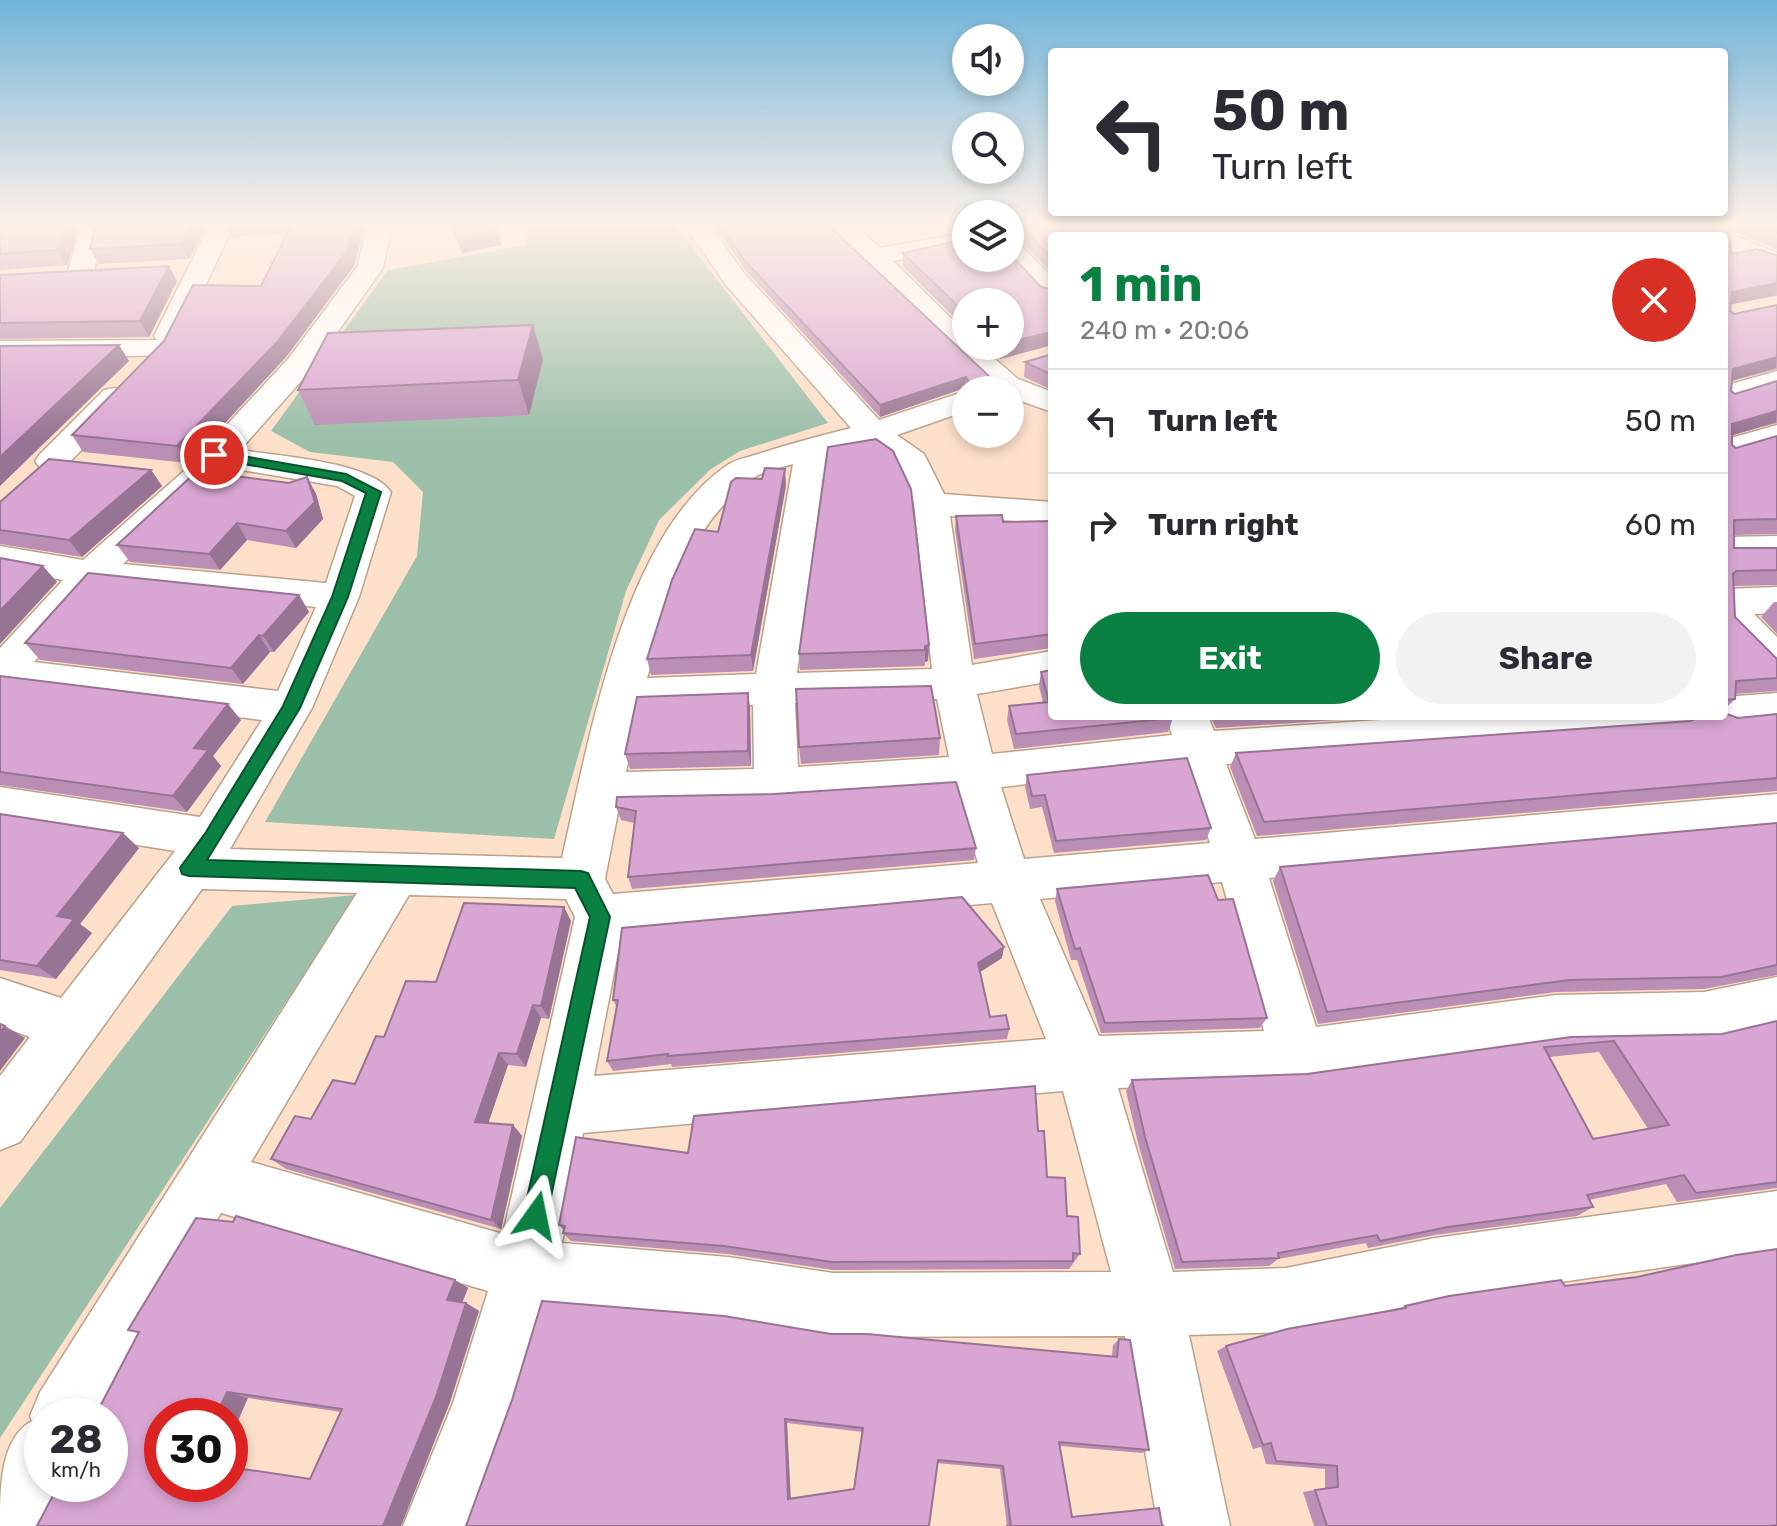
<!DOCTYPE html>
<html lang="en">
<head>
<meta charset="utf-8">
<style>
  body { margin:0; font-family:Rubik,sans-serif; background:#f2f2f3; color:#2b2b33; height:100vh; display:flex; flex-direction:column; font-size:30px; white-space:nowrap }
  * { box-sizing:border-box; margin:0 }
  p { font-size:26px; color:#7c7c81 }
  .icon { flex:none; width:44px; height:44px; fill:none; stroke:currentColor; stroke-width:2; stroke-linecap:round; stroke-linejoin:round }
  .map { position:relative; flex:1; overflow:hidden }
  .drawer { position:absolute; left:1048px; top:232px; width:680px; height:488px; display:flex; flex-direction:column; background:#fff; border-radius:8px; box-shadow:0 4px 12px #0003 }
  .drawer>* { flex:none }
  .top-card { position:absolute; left:1048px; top:48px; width:680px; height:168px; border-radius:8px; box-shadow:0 4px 12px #0003; background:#fff; color:#2b2b33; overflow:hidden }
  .buttons { position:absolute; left:952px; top:24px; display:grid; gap:16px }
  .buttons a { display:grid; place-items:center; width:72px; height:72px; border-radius:50%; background:#fff; box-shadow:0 4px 12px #0003; font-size:40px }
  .speed { position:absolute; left:24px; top:1398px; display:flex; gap:16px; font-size:40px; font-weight:700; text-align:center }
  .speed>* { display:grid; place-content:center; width:104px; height:104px; border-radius:50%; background:#fff; box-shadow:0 4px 12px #0003; line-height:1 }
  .speed small { font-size:20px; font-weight:400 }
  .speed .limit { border:12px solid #d22; background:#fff; color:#111 }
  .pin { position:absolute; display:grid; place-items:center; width:68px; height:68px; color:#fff; margin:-34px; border:4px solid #fff; border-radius:50%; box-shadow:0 2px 8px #0007 }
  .me { position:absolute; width:88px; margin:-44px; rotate:12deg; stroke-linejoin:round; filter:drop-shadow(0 0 6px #0008) }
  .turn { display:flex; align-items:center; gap:28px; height:168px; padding:0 32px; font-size:36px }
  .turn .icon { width:104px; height:104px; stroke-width:2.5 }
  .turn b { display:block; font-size:56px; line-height:68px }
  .round { display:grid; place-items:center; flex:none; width:84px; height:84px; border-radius:42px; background:#f2f2f3 }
  .overview { display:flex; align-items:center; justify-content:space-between; height:136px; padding:0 32px }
  h1 { font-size:48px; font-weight:700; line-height:60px; color:#0b8043 }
  .cta { display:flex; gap:16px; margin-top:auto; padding:16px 32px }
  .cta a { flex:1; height:92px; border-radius:48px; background:#0b8043; color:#fff; font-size:32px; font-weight:700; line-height:92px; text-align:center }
  .cta a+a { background:#f2f2f3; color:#2b2b33 }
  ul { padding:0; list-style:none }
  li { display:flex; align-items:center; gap:24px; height:104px; padding:0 32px; border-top:2px solid #e1e1e2 }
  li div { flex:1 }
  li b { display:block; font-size:30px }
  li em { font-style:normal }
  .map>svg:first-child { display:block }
  .green { fill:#9bbfa9 }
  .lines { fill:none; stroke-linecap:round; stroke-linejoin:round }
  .minor-casing { stroke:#bba08b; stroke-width:3 }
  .tertiary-casing { stroke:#bba08b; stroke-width:3 }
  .minor { fill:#fff; fill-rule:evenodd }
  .tertiary { fill:#fff; fill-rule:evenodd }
  .wall { fill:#bb8fb5; fill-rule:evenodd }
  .shaded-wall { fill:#987494 }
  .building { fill:#d9a6d3; stroke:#987494; stroke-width:2; fill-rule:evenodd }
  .route { fill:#0b8043; stroke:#07532c; stroke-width:2 }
</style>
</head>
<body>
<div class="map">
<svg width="1777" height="1526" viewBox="0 0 1777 1526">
  <rect width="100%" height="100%" fill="#fde0ca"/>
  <g class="green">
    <path d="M527 224H674L828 423 740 451 711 469 659 520 626 591 554 839 265 822 417 556 423 492 393 462 310 452 271 431 388 270 527 245Z"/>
    <path d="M356 895 0 1438V1208L232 906Z"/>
  </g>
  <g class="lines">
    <defs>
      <g id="minor">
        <path d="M81 224H105L93 275 89 281H71L67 275Z"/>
        <path d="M210 224H234L182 336 178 342 172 344 176 349 171 355 0 359V341L157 340 154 336Z"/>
        <path d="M368 224H392L383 268 310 371 240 450C276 456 370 461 391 492L359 597 312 708 230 849 562 858C589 741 623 534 729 464 737 459 749 457 758 454 789 444 819 436 851 428L726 285 684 224H709L744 273 879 420 966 391V411L897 435 924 454 944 494 1052 502V524L950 516 972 665 1052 651V681L977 694 992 754 1172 735 1166 716H1208L1214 731 1441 716H1697L1691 727 1676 732 1226 764 1255 839 1777 794V832L1269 878 1316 1027 1556 995 1704 992 1777 977V1025L1704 1042 1556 1045 1298 1082 1118 1088 1173 1272 1286 1268 1435 1238 1777 1191V1251L1435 1300 1286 1332 1189 1335 1230 1526H1158L1125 1336 833 1337 728 1319 547 1304 519 1403 475 1526H403L453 1403 488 1291 221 1213 102 1416H42V1484H61L36 1526H0C0 1488 0 1438 32 1421L30 1416 40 1392 357 893 202 889 20 1142 0 1150V1076L30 1037 0 1026V978L61 998 175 851 0 823V787L200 817 262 720 0 688V648L63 580 0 570V546L83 560 185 470 288 359 357 267ZM867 444 898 466 914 504 932 669 797 673 827 453ZM793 464 756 674 647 678C670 603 685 529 752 479 762 471 780 468 793 464ZM224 467 337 486 355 496 326 583 123 564ZM100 586 316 607 278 691 34 662ZM937 699 949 757 798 767 795 703ZM753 705 754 769 626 772 639 709ZM1184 767 1210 843 1024 859 1001 787ZM957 792 978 863 613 894 605 879 619 807 776 804ZM1222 882 1264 1031 1099 1036 1040 899ZM409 895 566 899 575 917 503 1234 251 1162ZM992 903 1046 1039 594 1076 621 937ZM1063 1091 1111 1272 833 1273 728 1257 562 1243 583 1133Z"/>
        <path d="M829 224H855L880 248 966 233V249L893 261 966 333V346H980L1018 379 1052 392V412L1010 397V390H995L957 356Z"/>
        <path d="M1010 241 1019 244 1052 277V301L1042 299 1004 258H1010Z"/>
        <path d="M1777 371V390L1724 405V386Z"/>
        <path d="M115 388 126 390 130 397 126 404 64 468 52 471 40 468 35 461 40 454 104 390Z"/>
        <path d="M1777 425V445L1724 460V440Z"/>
        <path d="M1777 536V560L1724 561V537Z"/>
        <path d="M1777 587V613L1754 614 1777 637V675L1763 671 1724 630V589Z"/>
        <path d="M1777 693V725L1724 729 1709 724 1705 716H1724V697Z"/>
      </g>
      <path id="tertiary" d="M1724 231 1777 253V271L1724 248V236H1713Z"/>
    </defs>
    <use href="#minor" class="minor-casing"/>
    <use href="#tertiary" class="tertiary-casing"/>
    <use href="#minor" class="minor"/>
    <use href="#tertiary" class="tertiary"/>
  </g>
  <g class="wall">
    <path d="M0 224H80L67 265 0 270Z"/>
    <path d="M95 224H208L189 259 99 264 90 249Z"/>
    <path d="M225 224H365L354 266 286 357 188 463 83 452 72 435 261 286 288 233 231 237Z"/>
    <path d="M448 224H494L502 245 462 253 452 229Z"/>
    <path d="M713 224H827L990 389 966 390 965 388 880 417 746 271Z"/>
    <path d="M1130 224H1236L1237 226 1255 225V224H1347L1383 226H1722L1719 224H1777V250L1729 229 1731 254 1777 255V296L1731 304 1730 311 1734 314 1777 305V369L1732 381 1731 391 1735 394 1777 381V423L1732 435V445L1736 448 1777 436V534L1734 535V548H1777V585L1734 586 1735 617 1777 659V691L1735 694V699L1724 710V236H1052V273L1021 242 1023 229 1130 225Z"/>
    <path d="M966 239V258H1010V254L1041 287 1052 289V345L1000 359 985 346H1010V302H966V329L903 267V253Z"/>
    <path d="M169 266 177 281 149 337 0 339V275Z"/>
    <path d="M1052 354V390L1024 377 1025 362Z"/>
    <path d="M543 359 529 415 315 425 298 390Z"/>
    <path d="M151 470 162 486 82 557 0 544V502Z"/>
    <path d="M307 477 316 494 323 519 296 548 247 540 220 570 130 562 117 545 289 483Z"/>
    <path d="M786 485 753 671 651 675 647 659 718 532Z"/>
    <path d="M956 516 1003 522 1052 521V648L974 659 955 530Z"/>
    <path d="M299 595 309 612 274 652H270L243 684 40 660 25 643Z"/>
    <path d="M1774 602H1777V634L1761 617Z"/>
    <path d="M929 645 928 661 925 662V666L800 670 799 654Z"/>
    <path d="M1041 672 1173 718 1168 732 1014 749 1007 720 1009 706 1043 702 1039 686Z"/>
    <path d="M0 676 241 720 213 756 221 766 187 812 0 785Z"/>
    <path d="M748 693 750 708 751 766 630 769 625 754Z"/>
    <path d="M1777 714V791L1257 836 1230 767 1236 753 1690 721 1700 716H1724L1738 718Z"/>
    <path d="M1210 716H1395L1216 728Z"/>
    <path d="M940 738 939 755 801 764 799 747Z"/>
    <path d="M1027 775 1211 828 1206 840 1054 853 1042 807 1030 809 1025 787Z"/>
    <path d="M616 807 976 848 974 860 632 889 628 877 634 823 621 820Z"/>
    <path d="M0 814 139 848 80 924 92 933 56 979 0 970Z"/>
    <path d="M1777 823V975L1704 989 1556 992 1318 1024 1273 881 1280 867Z"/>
    <path d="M1057 889 1218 900 1267 1018 1260 1028 1101 1033 1077 960H1071L1055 901Z"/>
    <path d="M564 907 571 921 549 1019 541 1018 526 1067 508 1065 488 1123 513 1125 522 1136 501 1229 286 1169 271 1159 311 1119 355 1084 436 982Z"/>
    <path d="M1002 958 980 972 990 1017 1009 1029 1007 1039 672 1067 671 1064 613 1071 607 1061 617 1008 613 1000Z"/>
    <path d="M1777 1021V1188L1677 1202 1666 1184 1589 1200 1593 1207 1577 1216 1435 1235 1368 1248 1366 1243 1278 1259 1269 1266 1175 1269 1139 1147 1126 1091 1132 1080 1307 1074 1571 1037 1722 1034ZM1599 1052 1648 1129 1593 1139 1549 1057Z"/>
    <path d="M1038 1131 1047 1177 1067 1216 1080 1254 1069 1269 833 1270 728 1254 571 1241 563 1233 564 1231 559 1225 688 1153Z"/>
    <path d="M1637 1277 1769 1526H1314L1303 1492 1325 1488V1469L1266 1464 1261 1447 1253 1449 1217 1351 1226 1346 1397 1310 1405 1306Z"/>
    <path d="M455 1280 468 1288 462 1303H466L479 1311 450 1402 401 1526H37L138 1333 128 1330ZM248 1398 341 1412 310 1479 162 1484Z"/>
    <path d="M831 1334 1112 1356 1113 1345 1119 1339 1149 1450 1142 1453 1060 1446 1072 1517 1162 1525 1007 1526 1000 1469 937 1463 929 1526H465ZM787 1423 863 1432 854 1489 790 1499Z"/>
  </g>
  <g class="shaded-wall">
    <path d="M66 224H80L67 265 57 250Z"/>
    <path d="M192 224H208L189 259 181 244Z"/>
    <path d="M355 224H365L354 266 286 357 188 463 177 446Z"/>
    <path d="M497 230 502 245 462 253 457 238Z"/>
    <path d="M169 266 177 281 149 337 140 321Z"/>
    <path d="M1777 283 1776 295 1724 306 1732 292Z"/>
    <path d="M533 325 543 359 529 415 518 380Z"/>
    <path d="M1052 332V345L1000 359 1001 346H1010V342Z"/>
    <path d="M119 345 129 361 0 486V457Z"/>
    <path d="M1777 357 1776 368 1724 383 1733 369Z"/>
    <path d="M966 377 965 388 880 417V405Z"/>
    <path d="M991 378 990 389 969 390 970 385Z"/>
    <path d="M1777 411 1776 422 1724 438 1732 424Z"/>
    <path d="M785 469 786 485 753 671 751 655Z"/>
    <path d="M151 470 162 486 82 557 69 540Z"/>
    <path d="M307 477 316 494 323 519 296 548 286 531Z"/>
    <path d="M237 523 247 540 220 570 209 554Z"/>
    <path d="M43 566 57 582 0 644V611Z"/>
    <path d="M299 595 309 612 274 652 263 636Z"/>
    <path d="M259 635 270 652 243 684 231 668Z"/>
    <path d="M929 645 928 661 925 662V646Z"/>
    <path d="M748 693 750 708 751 766 748 751Z"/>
    <path d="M228 704 241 720 213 756 221 766 187 812 173 796 194 748Z"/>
    <path d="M123 833 139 848 80 924 92 933 56 979 37 966 57 916Z"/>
    <path d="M564 907 571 921 549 1019 541 1006Z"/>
    <path d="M1004 947 1002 958 977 974 978 963Z"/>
    <path d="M533 1005 541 1018 526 1067 517 1054Z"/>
    <path d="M5 1026 25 1038 0 1071V1032Z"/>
    <path d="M499 1053 508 1065 485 1133 475 1122Z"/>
    <path d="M513 1125 522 1136 501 1229 491 1220Z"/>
    <path d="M455 1280 468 1288 460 1308 447 1300Z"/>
    <path d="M466 1303 479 1311 450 1402 401 1526H383Z"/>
    <path d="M227 1392 248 1398 230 1439V1416H216Z"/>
    <path d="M785 1419 787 1423 791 1501 788 1499Z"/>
  </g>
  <g class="building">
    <path d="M0 224H66L57 250 0 254Z"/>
    <path d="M95 224H192L181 244 90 249Z"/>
    <path d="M292 224H355L348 250 278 341 177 446 72 435 164 341 193 285 261 286Z"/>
    <path d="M451 224H494L497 230 457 238Z"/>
    <path d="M719 224H827L991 378 970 385 966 377 880 405 745 261Z"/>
    <path d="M1046 224H1110L1111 226 1140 224H1236L1237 226 1265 224H1347L1383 226 1391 224H1542L1600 226 1608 224H1701L1729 226 1731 254 1757 249 1777 255V283L1732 292 1730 311 1734 314 1777 305V357L1733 369 1731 391 1735 394 1777 381V411L1732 424V445L1736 448 1777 436V519L1734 520V548H1777V570L1736 571 1733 574 1735 617 1777 659V678L1736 681 1735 699 1724 700V236H1052V258L1023 229Z"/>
    <path d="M1758 224H1777V233Z"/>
    <path d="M966 239V258H1010V254L1041 287 1052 289V332L1010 342V302H966V314L903 253Z"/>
    <path d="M169 266 140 321 0 323V275Z"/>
    <path d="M533 325 518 380 298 390 328 333Z"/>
    <path d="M119 345 0 457V346Z"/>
    <path d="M1052 354V375L1025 362Z"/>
    <path d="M876 439 893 451 911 489 929 645 925 646V650L799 654 828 447Z"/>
    <path d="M49 459 151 470 69 540 0 530V502Z"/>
    <path d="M765 468 785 469 751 655 647 659 672 580 695 529 718 532 731 482 736 478 762 479Z"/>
    <path d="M197 471 289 483 307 477 315 502 286 531 237 523 209 554 117 545Z"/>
    <path d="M1002 515 1003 522 1052 521V634L975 644 956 516Z"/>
    <path d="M0 558 43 566 0 611Z"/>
    <path d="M88 573 299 595 263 636 259 635 231 668 25 643Z"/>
    <path d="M1052 670V716H1172L1173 718 1016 734 1009 706 1049 702 1041 672Z"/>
    <path d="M0 676 228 704 194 748 208 750 173 796 0 772Z"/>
    <path d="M931 686 940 738 799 747 796 689Z"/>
    <path d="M748 693V751L625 754 637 697Z"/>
    <path d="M1724 713 1738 718 1777 714V778L1264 822 1236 753 1690 721 1702 716H1724Z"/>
    <path d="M1187 758 1211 828 1056 841 1045 795 1032 796 1027 775Z"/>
    <path d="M956 782 976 848 628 877 636 811 616 807 617 797 774 794Z"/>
    <path d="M0 814 123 833 57 916 74 919 37 966 0 960Z"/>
    <path d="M1777 823V965L1721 977 1569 980 1327 1012 1280 867Z"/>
    <path d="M1208 875 1218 900 1233 899 1267 1018 1105 1023 1080 948 1075 949 1057 889Z"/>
    <path d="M962 897 1004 947 978 963 990 1017 1006 1015 1009 1029 667 1056 668 1054 607 1061 618 1000H613L622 928Z"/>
    <path d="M464 903 564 907 541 1006 533 1005 517 1054 499 1053 475 1122 513 1125 491 1220 271 1159 295 1116 311 1119 333 1080 355 1084 376 1036 384 1037 406 981 436 982Z"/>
    <path d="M1777 1021V1182L1696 1193 1684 1175 1587 1195 1593 1207 1448 1227 1380 1241 1377 1235 1278 1253 1279 1258 1182 1262 1145 1137 1132 1080 1307 1074 1571 1037 1722 1034ZM1614 1041 1669 1125 1593 1139 1544 1047Z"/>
    <path d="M0 1024 5 1026 0 1032Z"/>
    <path d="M1035 1086 1038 1131H1044L1047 1177 1065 1178 1067 1216 1078 1217 1080 1254 1073 1253V1261L832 1262 724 1246 563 1233 565 1226 559 1225 576 1137 688 1153 694 1116Z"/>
    <path d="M236 1216 455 1280 447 1300 466 1303 436 1397 383 1526H37L59 1484H110V1416H95L139 1332 128 1330 196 1218 233 1222ZM227 1392 342 1409 310 1479 230 1467V1484H162V1416H216Z"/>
    <path d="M1777 1249V1525L1769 1526H1327L1315 1490 1338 1487 1337 1466 1276 1461 1271 1443 1263 1445 1226 1346 1287 1329 1406 1308 1405 1306 1449 1296 1561 1280 1565 1286 1637 1277 1736 1255Z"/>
    <path d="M542 1301 724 1316 831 1334H867L1117 1357 1119 1339 1130 1340 1149 1450 1059 1442 1072 1517 1159 1508 1162 1525 1164 1526H1006H1011L1003 1466 938 1460 929 1526H465H466L512 1400ZM785 1419 863 1428 854 1489 788 1499Z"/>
  </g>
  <linearGradient id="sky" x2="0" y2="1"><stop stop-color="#71b4da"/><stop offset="0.51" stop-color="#fef1e7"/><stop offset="1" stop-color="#fef1e7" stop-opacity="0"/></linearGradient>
  <rect width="1777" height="438" fill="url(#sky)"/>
  <path class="route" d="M214 451 346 474 381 492 348 597 300 708 207 860 581 871 588 873 610 917 545 1225 536 1229 527 1225 523 1216 590 917 575 888 189 876 182 874 180 868 206 832 283 706 332 597 366 493 342 481 209 458V453Z"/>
</svg>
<div class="buttons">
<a><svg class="icon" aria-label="sound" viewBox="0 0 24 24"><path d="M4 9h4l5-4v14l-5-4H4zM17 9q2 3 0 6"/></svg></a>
<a><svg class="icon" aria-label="search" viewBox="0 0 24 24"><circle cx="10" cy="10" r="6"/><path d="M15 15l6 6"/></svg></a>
<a><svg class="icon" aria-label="layers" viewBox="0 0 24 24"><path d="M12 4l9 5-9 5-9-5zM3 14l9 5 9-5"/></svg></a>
<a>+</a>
<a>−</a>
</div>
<div class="speed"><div>28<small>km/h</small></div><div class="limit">30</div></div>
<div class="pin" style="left:214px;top:455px;background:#d93025"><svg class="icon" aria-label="arrive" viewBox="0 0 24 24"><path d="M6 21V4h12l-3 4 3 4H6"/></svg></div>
<svg class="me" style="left:536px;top:1216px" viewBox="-20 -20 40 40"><path d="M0-17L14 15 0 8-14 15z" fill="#0b8043" stroke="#fff" stroke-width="4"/></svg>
<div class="top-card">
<div class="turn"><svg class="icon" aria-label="left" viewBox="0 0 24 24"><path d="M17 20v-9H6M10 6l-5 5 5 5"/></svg><div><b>50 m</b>Turn left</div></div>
</div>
<section class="drawer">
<div class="overview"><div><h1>1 min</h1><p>240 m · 20:06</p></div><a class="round" style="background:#d93025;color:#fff"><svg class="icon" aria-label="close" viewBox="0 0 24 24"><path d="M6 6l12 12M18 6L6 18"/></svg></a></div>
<ul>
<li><svg class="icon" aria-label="left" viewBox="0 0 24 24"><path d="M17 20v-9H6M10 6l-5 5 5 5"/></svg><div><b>Turn left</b></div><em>50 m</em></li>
<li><svg class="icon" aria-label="right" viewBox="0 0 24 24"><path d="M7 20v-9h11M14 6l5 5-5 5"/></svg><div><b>Turn right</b></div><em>60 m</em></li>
</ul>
<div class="cta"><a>Exit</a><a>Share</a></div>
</section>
</div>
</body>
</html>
